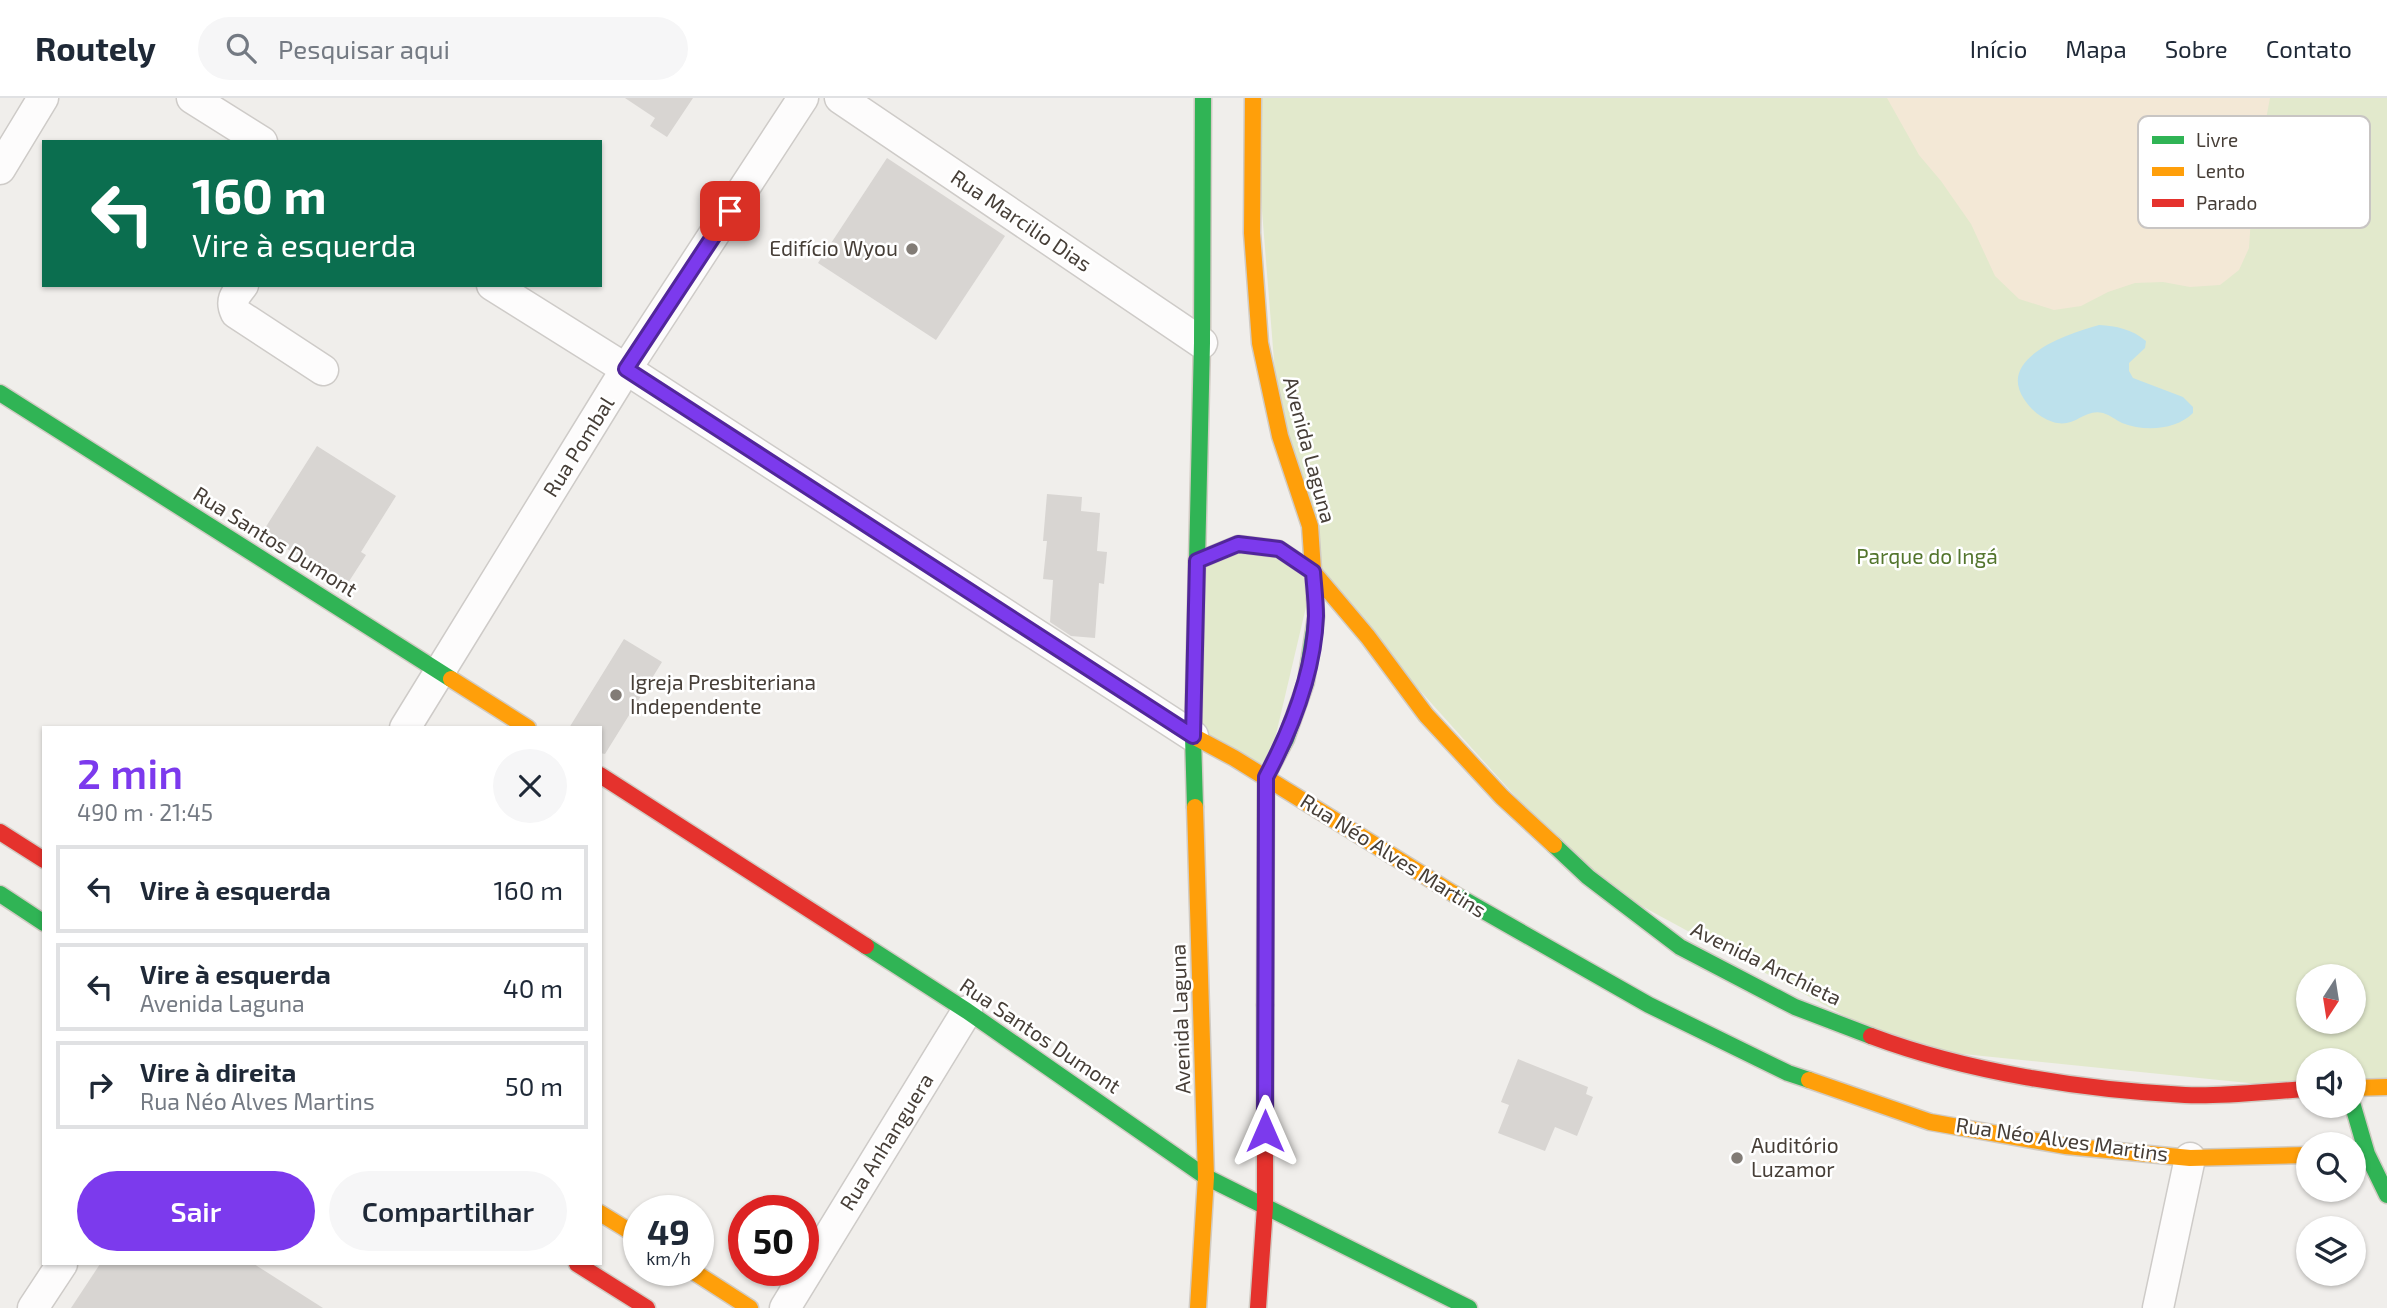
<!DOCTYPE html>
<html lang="pt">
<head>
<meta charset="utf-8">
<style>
  body { margin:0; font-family:"Exo 2",sans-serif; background:#f6f6f7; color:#1f2937; height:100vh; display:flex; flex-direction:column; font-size:26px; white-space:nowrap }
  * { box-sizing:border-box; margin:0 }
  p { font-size:23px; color:#747a83 }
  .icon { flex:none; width:38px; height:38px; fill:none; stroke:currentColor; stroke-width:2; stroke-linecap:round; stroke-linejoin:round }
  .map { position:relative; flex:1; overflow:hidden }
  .side { position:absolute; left:42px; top:628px; width:560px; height:539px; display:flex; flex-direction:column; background:#fff; border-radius:0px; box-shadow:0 2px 5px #0004 }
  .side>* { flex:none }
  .top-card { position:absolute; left:42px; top:42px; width:560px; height:147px; border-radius:0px; box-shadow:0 2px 5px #0004; background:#0b6e4f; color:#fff; overflow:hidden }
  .needle { width:46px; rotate:192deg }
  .controls { position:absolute; left:2296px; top:866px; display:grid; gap:14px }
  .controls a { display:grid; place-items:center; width:70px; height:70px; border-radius:50%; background:#fff; box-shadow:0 2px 5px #0004; font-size:35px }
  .speed { position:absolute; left:623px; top:1097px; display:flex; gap:14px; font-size:35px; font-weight:700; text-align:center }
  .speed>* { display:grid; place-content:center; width:91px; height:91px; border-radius:50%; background:#fff; box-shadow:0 2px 5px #0004; line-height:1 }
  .speed small { font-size:18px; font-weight:400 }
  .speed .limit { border:10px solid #d22; background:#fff; color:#111 }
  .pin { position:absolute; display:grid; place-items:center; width:60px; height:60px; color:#fff; margin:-30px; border-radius:14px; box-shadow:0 4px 10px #0006 }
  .me { position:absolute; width:77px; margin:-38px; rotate:0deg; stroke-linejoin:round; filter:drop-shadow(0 0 5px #0008) }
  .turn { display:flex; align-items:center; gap:24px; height:147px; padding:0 35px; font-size:32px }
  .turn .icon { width:91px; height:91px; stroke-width:2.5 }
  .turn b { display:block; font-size:49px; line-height:60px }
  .round { display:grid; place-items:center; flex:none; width:74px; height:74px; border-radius:37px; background:#f6f6f7 }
  .summary { display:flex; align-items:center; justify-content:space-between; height:119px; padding:0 35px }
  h1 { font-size:42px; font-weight:600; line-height:52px; color:#7c3aed }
  .action { display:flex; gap:14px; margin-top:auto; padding:14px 35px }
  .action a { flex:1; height:80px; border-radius:42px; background:#7c3aed; color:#fff; font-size:28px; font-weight:600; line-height:80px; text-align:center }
  .action a+a { background:#f6f6f7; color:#1f2937 }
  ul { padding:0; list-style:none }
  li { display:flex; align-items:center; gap:21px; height:88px; margin:0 14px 10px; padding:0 21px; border:4px solid #e0e1e3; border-radius:0px }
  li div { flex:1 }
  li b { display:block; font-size:26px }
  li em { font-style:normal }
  header { display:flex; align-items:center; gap:42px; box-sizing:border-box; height:98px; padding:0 35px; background:#fff; border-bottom:2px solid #e0e1e3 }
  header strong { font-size:33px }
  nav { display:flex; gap:38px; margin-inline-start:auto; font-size:24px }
  .search { width:490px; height:63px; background:#f6f6f7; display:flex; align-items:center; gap:18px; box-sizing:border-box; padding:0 24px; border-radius:38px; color:#747a83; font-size:26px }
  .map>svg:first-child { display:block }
  .green { fill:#e2e9cc; fill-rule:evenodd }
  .sand { fill:#f3e8d6 }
  .water { fill:#bde1ec }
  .building { fill:#d8d5d2 }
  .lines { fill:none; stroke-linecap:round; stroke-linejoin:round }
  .street-casing { stroke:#cecbc8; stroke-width:33 }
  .fast-casing { stroke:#d1cbc3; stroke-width:19 }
  .slow-casing { stroke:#d1cbc3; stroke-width:19 }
  .jam-casing { stroke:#d1cbc3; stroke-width:19 }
  .street { stroke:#fdfcfc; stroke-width:30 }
  .fast { stroke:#30b455; stroke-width:16 }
  .slow { stroke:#ff9f0a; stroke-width:16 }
  .jam { stroke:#e5322d; stroke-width:16 }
  .route-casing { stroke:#51269a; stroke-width:18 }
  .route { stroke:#7c3aed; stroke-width:12 }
  .poi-dot { fill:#827c76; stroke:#fff; stroke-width:2.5 }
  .labels { text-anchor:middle; stroke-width:5; stroke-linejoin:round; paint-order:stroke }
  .street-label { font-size:21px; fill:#463e37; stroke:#fff }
  .poi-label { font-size:21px; fill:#463e37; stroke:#fff; text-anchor:start }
  .park-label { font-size:21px; fill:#53752d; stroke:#fff }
  .key { fill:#fff; stroke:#c8c5c3; stroke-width:2 }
  .key-label { font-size:19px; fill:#463e37 }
</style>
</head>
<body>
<header>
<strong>Routely</strong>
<div class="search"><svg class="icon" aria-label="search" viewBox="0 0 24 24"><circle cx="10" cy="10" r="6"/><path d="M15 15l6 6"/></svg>Pesquisar aqui</div>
<nav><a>Início</a><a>Mapa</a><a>Sobre</a><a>Contato</a></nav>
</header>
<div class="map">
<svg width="2387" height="1210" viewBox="0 0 2387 1210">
  <rect width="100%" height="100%" fill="#f0eeeb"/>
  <path class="green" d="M1253 0H2387V986L2354 989V962H2308V991L1904 950 1588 779 1314 475 1266 679 1193 638 1197 463 1238 446 1312 473 1280 338ZM2308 878H2354V924H2308Z"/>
  <path class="sand" d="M1887 0H2270L2253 90 2249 150 2239 172 2220 187 2190 189 2163 184 2135 185 2108 194 2081 208 2054 212 2019 201 1995 178 1971 126 1941 83 1919 57Z"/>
  <path class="water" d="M2099 227C2116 228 2132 231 2146 243L2145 250 2129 265V273L2133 280 2183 299 2193 309V315C2176 332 2145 334 2122 325 2116 322 2110 317 2103 315 2084 310 2075 331 2053 324 2041 320 2031 312 2024 301 1996 259 2070 235 2099 227Z"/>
  <g class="building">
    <path d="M625 0H693L667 39 650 28 655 20Z"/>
    <path d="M887 60 1005 138 936 242 818 165Z"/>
    <path d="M317 348 396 398 361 454 366 457 346 488 262 435Z"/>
    <path d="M1047 396 1082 399 1081 413 1100 415 1097 453 1107 454 1104 486 1099 485 1095 540 1071 538 1050 524 1053 482 1043 481 1047 443H1043Z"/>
    <path d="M624 541 662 564 605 656 600 655V630H569Z"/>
    <path d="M1518 961 1588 989 1586 996 1593 999 1577 1038 1555 1029 1545 1053 1498 1035 1509 1007 1501 1004Z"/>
    <path d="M100 1166H254L323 1210H71Z"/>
  </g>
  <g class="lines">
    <defs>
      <g id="street">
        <path d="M192 0 262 44"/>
        <path d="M840 0 1202 245"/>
        <path d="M0 71 43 0"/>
        <path d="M243 187C235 197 230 203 236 215L323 272"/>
        <path d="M492 187 626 271 1193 638"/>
        <path d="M405 630 626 271 803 0"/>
        <path d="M33 1210 62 1166"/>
        <path d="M785 1210 967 913"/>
        <path d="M2158 1210 2190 1060"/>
      </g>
      <g id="fast">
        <path d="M0 295 451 581"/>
        <path d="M1195 709 1193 638 1202 245 1203 0"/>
        <path d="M1554 747 1588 779 1680 849 1795 909 1871 938"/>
        <path d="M0 796 44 825"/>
        <path d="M1454 796 1649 907 1788 975 1809 982"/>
        <path d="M866 848 967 913 1206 1079 1469 1210"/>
        <path d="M1265 907 1266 679 1286 641 1306 584 1316 519 1315 501"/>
        <path d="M2353 1008 2367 1056 2387 1097"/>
      </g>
      <g id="slow">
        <path d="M1253 0 1252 135 1260 245 1280 338 1310 428 1315 501"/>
        <path d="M1197 463 1238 446 1279 451 1313 474 1368 539 1426 617 1502 699 1554 747"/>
        <path d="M451 581 528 630"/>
        <path d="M1193 638 1234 660 1454 796"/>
        <path d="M1195 709 1206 1079 1198 1210"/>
        <path d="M1809 982 1930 1024 2066 1048 2190 1060 2308 1057"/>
        <path d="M2354 990 2387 989"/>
        <path d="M600 1115 639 1139"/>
        <path d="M691 1172 750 1210"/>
      </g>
      <g id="jam">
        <path d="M600 677 866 848"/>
        <path d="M0 734 44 762"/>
        <path d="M1871 938C1967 974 2083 992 2185 997 2225 999 2268 993 2308 991"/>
        <path d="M577 1166 647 1210"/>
        <path d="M1258 1210 1265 1109V907"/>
      </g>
    </defs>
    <use href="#street" class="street-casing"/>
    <use href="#fast" class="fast-casing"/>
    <use href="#slow" class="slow-casing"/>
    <use href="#jam" class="jam-casing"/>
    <use href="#street" class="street"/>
    <use href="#fast" class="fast"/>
    <use href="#slow" class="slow"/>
    <use href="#jam" class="jam"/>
  </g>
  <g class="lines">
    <defs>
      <path id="route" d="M730 113 626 271 1193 638 1197 463 1238 446 1279 451 1313 474C1314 488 1316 503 1316 518 1314 575 1292 630 1266 679L1265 1033"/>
    </defs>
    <use href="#route" class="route-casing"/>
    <use href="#route" class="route"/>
  </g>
  <g class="poi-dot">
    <circle cx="912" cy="151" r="7"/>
    <circle cx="616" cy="597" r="7"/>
    <circle cx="1737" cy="1060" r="7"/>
  </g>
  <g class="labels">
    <g class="street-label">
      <text transform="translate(1021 123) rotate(34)" y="7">Rua Marcilio Dias</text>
      <text transform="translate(579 349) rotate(-58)" y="7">Rua Pombal</text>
      <text transform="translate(1309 352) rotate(75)" y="7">Avenida Laguna</text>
      <text transform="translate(275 444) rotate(32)" y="7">Rua Santos Dumont</text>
      <text transform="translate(1393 758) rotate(32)" y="7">Rua Néo Alves Martins</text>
      <text transform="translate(1766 866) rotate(26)" y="7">Avenida Anchieta</text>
      <text transform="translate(1181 921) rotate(-92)" y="7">Avenida Laguna</text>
      <text transform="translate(1040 938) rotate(34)" y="7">Rua Santos Dumont</text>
      <text transform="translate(2062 1042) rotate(8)" y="7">Rua Néo Alves Martins</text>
      <text transform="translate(887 1044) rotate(-58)" y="7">Rua Anhanguera</text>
    </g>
    <g class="poi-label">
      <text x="898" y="158" text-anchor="end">Edifício Wyou</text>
      <text x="630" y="592">Igreja Presbiteriana<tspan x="630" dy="24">Independente</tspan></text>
      <text x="1751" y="1055">Auditório<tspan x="1751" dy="24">Luzamor</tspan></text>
    </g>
    <g class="park-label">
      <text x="1927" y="466">Parque do Ingá</text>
    </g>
  </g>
  <rect x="2138" y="18" width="232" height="112" rx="10" class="key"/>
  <rect x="2152" y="38" width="32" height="8" fill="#30b455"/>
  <rect x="2152" y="69" width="32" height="9" fill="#ff9f0a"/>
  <rect x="2152" y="101" width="32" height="8" fill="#e5322d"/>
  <g class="key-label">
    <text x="2196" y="49">Livre</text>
    <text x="2196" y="80">Lento</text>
    <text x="2196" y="112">Parado</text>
  </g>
</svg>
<div class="controls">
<a><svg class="needle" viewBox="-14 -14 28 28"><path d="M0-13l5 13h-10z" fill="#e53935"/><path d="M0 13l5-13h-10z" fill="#747a83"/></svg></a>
<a><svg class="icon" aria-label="sound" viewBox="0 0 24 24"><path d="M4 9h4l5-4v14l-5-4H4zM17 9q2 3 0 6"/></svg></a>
<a><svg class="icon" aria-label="search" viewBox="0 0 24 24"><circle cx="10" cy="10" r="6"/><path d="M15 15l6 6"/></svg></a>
<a><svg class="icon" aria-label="layers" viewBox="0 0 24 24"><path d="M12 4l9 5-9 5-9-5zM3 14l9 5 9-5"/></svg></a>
</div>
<div class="speed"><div>49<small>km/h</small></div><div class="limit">50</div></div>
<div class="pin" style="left:730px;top:113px;background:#d93025"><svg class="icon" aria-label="arrive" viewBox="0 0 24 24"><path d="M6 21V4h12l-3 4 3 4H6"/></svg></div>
<svg class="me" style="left:1265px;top:1033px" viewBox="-20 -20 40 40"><path d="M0-17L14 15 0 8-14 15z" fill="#7c3aed" stroke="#fff" stroke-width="4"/></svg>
<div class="top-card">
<div class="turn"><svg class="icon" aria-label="left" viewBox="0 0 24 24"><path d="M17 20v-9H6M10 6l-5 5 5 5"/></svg><div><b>160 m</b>Vire à esquerda</div></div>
</div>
<section class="side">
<div class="summary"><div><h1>2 min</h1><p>490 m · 21:45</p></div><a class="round"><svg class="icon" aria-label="close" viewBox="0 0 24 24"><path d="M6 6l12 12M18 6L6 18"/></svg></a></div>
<ul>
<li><svg class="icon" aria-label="left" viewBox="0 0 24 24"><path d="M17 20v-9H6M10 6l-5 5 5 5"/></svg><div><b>Vire à esquerda</b></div><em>160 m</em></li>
<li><svg class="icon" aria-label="left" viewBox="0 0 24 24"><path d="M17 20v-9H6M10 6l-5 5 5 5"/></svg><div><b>Vire à esquerda</b><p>Avenida Laguna</p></div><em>40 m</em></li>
<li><svg class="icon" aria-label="right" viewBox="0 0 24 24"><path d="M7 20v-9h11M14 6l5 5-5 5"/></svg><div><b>Vire à direita</b><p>Rua Néo Alves Martins</p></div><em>50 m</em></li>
</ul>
<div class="action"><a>Sair</a><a>Compartilhar</a></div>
</section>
</div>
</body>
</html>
